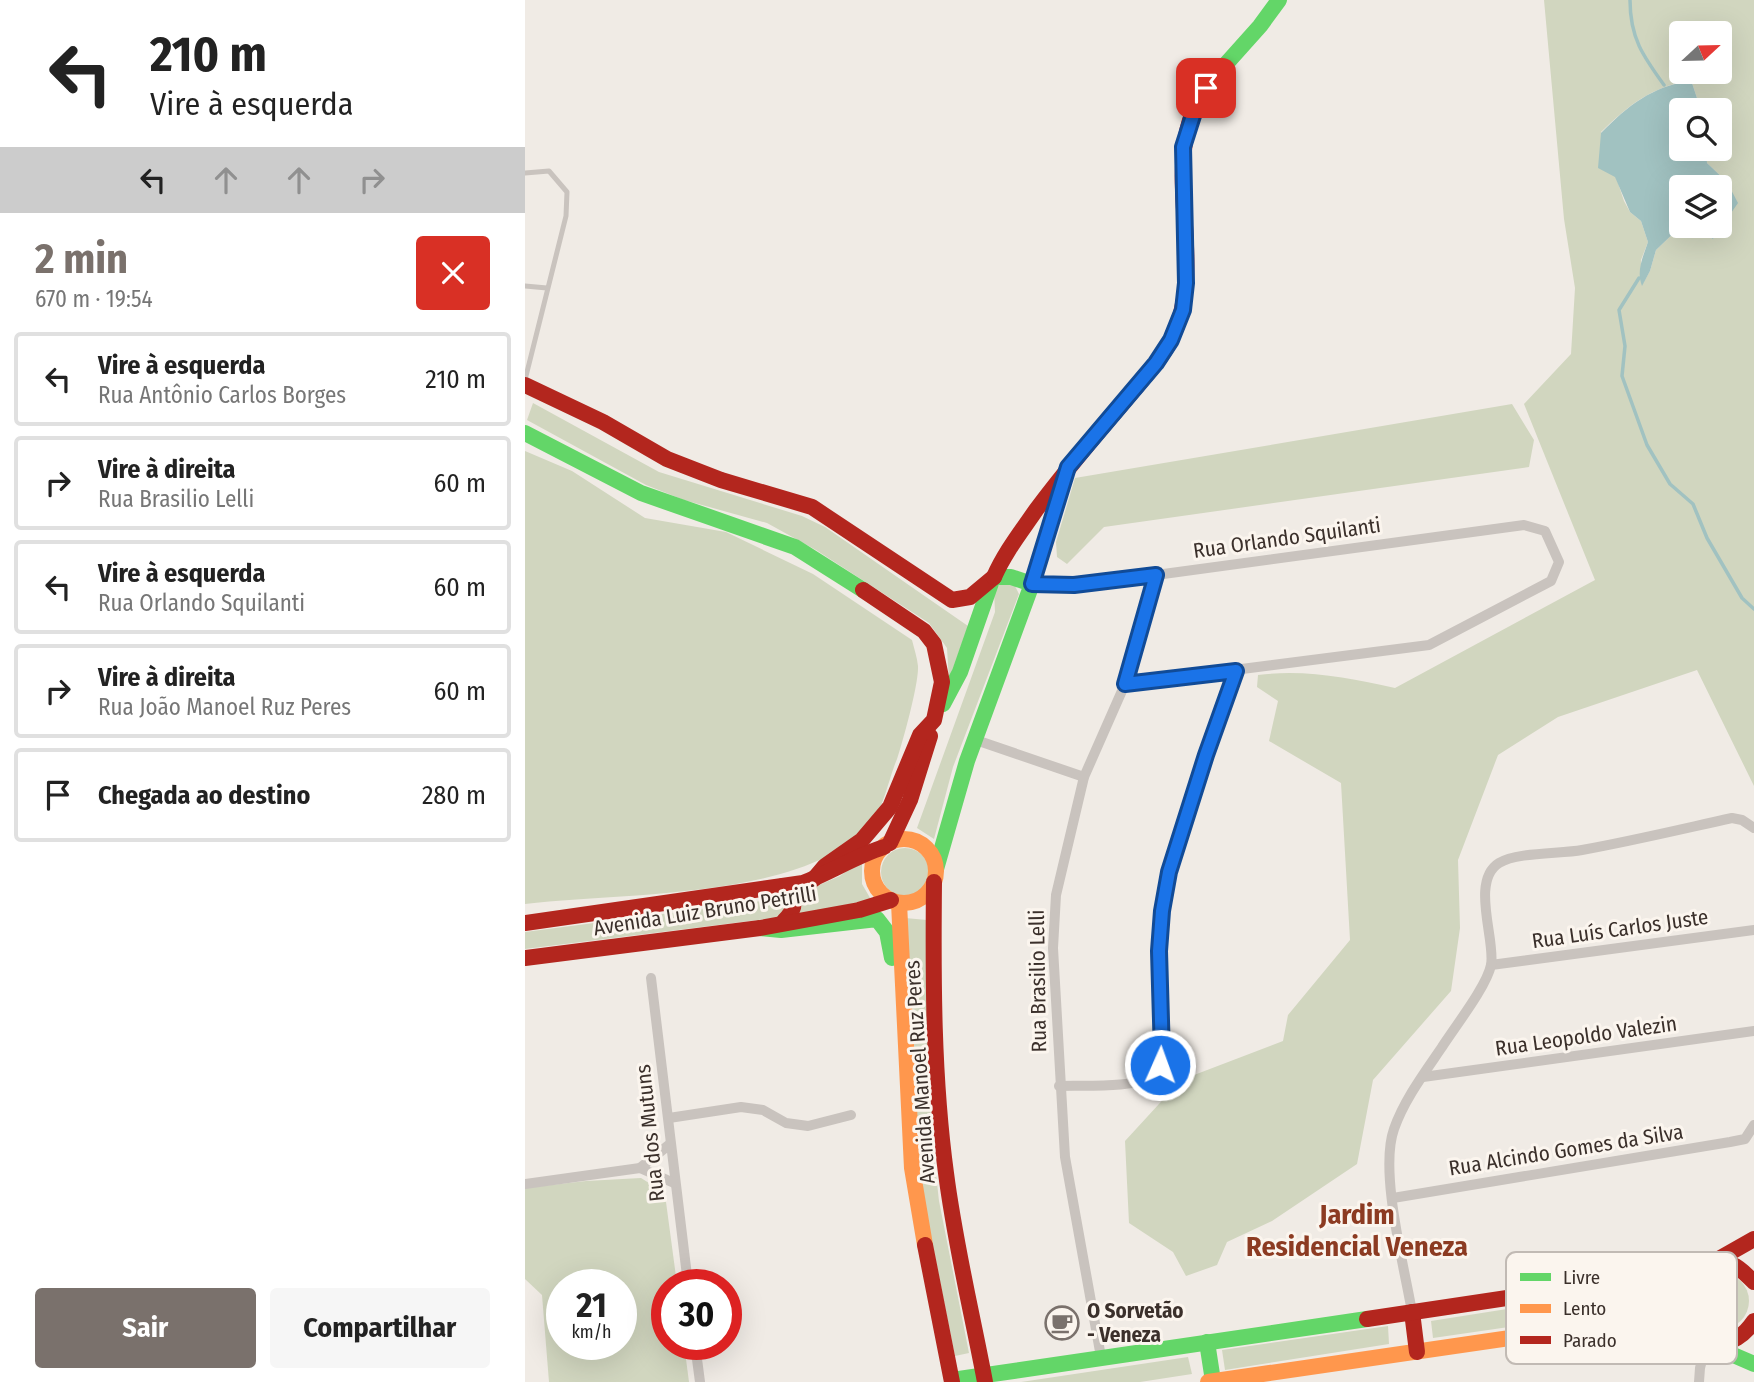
<!DOCTYPE html>
<html lang="pt">
<head>
<meta charset="utf-8">
<style>
  body { margin:0; font-family:"Fira Sans Condensed",sans-serif; background:#f6f6f6; color:#222; height:100vh; display:flex; flex-direction:column; font-size:26px; white-space:nowrap }
  * { box-sizing:border-box; margin:0 }
  p { font-size:23px; color:#767676 }
  .icon { flex:none; width:38px; height:38px; fill:none; stroke:currentColor; stroke-width:2; stroke-linecap:round; stroke-linejoin:round }
  .map { position:relative; flex:1; overflow:hidden }
  .drawer { display:flex; flex-direction:column; background:#fff; width:525px }
  .drawer>* { flex:none }
  .banner { background:#fff; color:#222; overflow:hidden }
  .needle { width:46px; rotate:68deg }
  .controls { position:absolute; left:1144px; top:21px; display:grid; gap:14px }
  .controls a { display:grid; place-items:center; width:63px; height:63px; border-radius:7px; background:#fff; box-shadow:0 7px 28px #0002; font-size:35px }
  .speed { position:absolute; left:21px; top:1269px; display:flex; gap:14px; font-size:35px; font-weight:700; text-align:center }
  .speed>* { display:grid; place-content:center; width:91px; height:91px; border-radius:50%; background:#fff; box-shadow:0 7px 28px #0002; line-height:1 }
  .speed small { font-size:18px; font-weight:400 }
  .speed .limit { border:10px solid #d22; background:#fff; color:#111 }
  .pin { position:absolute; display:grid; place-items:center; width:60px; height:60px; color:#fff; margin:-30px; border-radius:14px; box-shadow:0 4px 10px #0006 }
  .me { position:absolute; width:77px; margin:-38px; rotate:2deg; stroke-linejoin:round; filter:drop-shadow(0 0 5px #0008) }
  .turn { display:flex; align-items:center; gap:24px; height:147px; padding:0 35px; font-size:32px }
  .turn .icon { width:91px; height:91px; stroke-width:2.5 }
  .turn b { display:block; font-size:49px; line-height:60px }
  .lanes { display:flex; align-items:center; height:66px; padding:0 35px; background:#0003; justify-content:center; gap:35px; direction:ltr }
  .lanes .off { opacity:.35 }
  .round { display:grid; place-items:center; flex:none; width:74px; height:74px; border-radius:7px; background:#f6f6f6 }
  .overview { display:flex; align-items:center; justify-content:space-between; height:119px; padding:0 35px }
  h1 { font-size:42px; font-weight:700; line-height:52px; color:#7a716c }
  .button { display:flex; gap:14px; margin-top:auto; padding:14px 35px }
  .button a { flex:1; height:80px; border-radius:7px; background:#7a716c; color:#fff; font-size:28px; font-weight:700; line-height:80px; text-align:center }
  .button a+a { background:#f6f6f6; color:#222 }
  ul { padding:0; list-style:none }
  li { display:flex; align-items:center; gap:21px; height:94px; margin:0 14px 10px; padding:0 21px; border:4px solid #e0e0e0; border-radius:7px }
  li div { flex:1 }
  li b { display:block; font-size:26px }
  li em { font-style:normal }
  main { display:flex; flex:1; min-height:0 }
  .map>svg:first-child { display:block }
  .green { fill:#d1d6bf; fill-rule:evenodd }
  .water { fill:#a1c2c1; fill-rule:evenodd }
  .lines { fill:none; stroke-linecap:round; stroke-linejoin:round }
  .stream { stroke:#a1c2c1; stroke-width:3.5 }
  .lane { stroke:#c9c3be; stroke-width:5 }
  .street { stroke:#c9c3be; stroke-width:10 }
  .fast { stroke:#63d668; stroke-width:16 }
  .slow { stroke:#ff974d; stroke-width:16 }
  .jam { stroke:#b3261e; stroke-width:16 }
  .route-casing { stroke:#114b97; stroke-width:18 }
  .route { stroke:#1a73e8; stroke-width:12 }
  .labels { text-anchor:middle; stroke-width:6; stroke-linejoin:round; paint-order:stroke }
  .street-label { font-size:21px; fill:#3b302b; stroke:#fbf5ee }
  .poi-label { font-size:21px; font-weight:bold; fill:#3b302b; stroke:#fbf5ee; text-anchor:start }
  .district-label { font-size:28px; font-weight:bold; fill:#8c3b22; stroke:#fbf5ee }
  .key { fill:#fbf5ee; stroke:#c1bab4; stroke-width:2 }
  .key-label { font-size:19px; fill:#3b302b }
</style>
</head>
<body>
<main>
<section class="drawer">
<div class="banner">
<div class="turn"><svg class="icon" aria-label="left" viewBox="0 0 24 24"><path d="M17 20v-9H6M10 6l-5 5 5 5"/></svg><div><b>210 m</b>Vire à esquerda</div></div>
<div class="lanes"><svg class="icon" aria-label="left" viewBox="0 0 24 24"><path d="M17 20v-9H6M10 6l-5 5 5 5"/></svg><svg class="icon off" aria-label="ahead" viewBox="0 0 24 24"><path d="M12 20V5M6 11l6-6 6 6"/></svg><svg class="icon off" aria-label="ahead" viewBox="0 0 24 24"><path d="M12 20V5M6 11l6-6 6 6"/></svg><svg class="icon off" aria-label="right" viewBox="0 0 24 24"><path d="M7 20v-9h11M14 6l5 5-5 5"/></svg></div>
</div>
<div class="overview"><div><h1>2 min</h1><p>670 m · 19:54</p></div><a class="round" style="background:#d93025;color:#fff"><svg class="icon" aria-label="close" viewBox="0 0 24 24"><path d="M6 6l12 12M18 6L6 18"/></svg></a></div>
<ul>
<li><svg class="icon" aria-label="left" viewBox="0 0 24 24"><path d="M17 20v-9H6M10 6l-5 5 5 5"/></svg><div><b>Vire à esquerda</b><p>Rua Antônio Carlos Borges</p></div><em>210 m</em></li>
<li><svg class="icon" aria-label="right" viewBox="0 0 24 24"><path d="M7 20v-9h11M14 6l5 5-5 5"/></svg><div><b>Vire à direita</b><p>Rua Brasilio Lelli</p></div><em>60 m</em></li>
<li><svg class="icon" aria-label="left" viewBox="0 0 24 24"><path d="M17 20v-9H6M10 6l-5 5 5 5"/></svg><div><b>Vire à esquerda</b><p>Rua Orlando Squilanti</p></div><em>60 m</em></li>
<li><svg class="icon" aria-label="right" viewBox="0 0 24 24"><path d="M7 20v-9h11M14 6l5 5-5 5"/></svg><div><b>Vire à direita</b><p>Rua João Manoel Ruz Peres</p></div><em>60 m</em></li>
<li><svg class="icon" aria-label="arrive" viewBox="0 0 24 24"><path d="M6 21V4h12l-3 4 3 4H6"/></svg><div><b>Chegada ao destino</b></div><em>280 m</em></li>
</ul>
<div class="button"><a>Sair</a><a>Compartilhar</a></div>
</section>
<div class="map">
<svg width="1229" height="1382" viewBox="0 0 1229 1382">
  <rect width="100%" height="100%" fill="#f0ebe5"/>
  <g class="green">
    <path d="M1019 0H1229V786L1172 670 1033 717 973 755 933 860 935 928 926 991 848 1080 832 1164 747 1221 702 1242 692 1265 661 1276 648 1252 604 1223 600 1141 656 1080 758 1041 763 1015 825 940 816 783 744 741 753 701 732 687 733 675C781 669 823 678 870 688L1070 580 999 404 1046 354 1050 288 1039 219ZM1157 33H1195V72H1157ZM1166 80 1176 110H1195V149H1181L1182 163 1202 182 1200 222 1188 239 1173 230 1154 228 1131 250 1125 271 1117 285 1116 260 1123 242 1116 221 1105 212 1099 201 1076 132C1105 104 1125 88 1166 80Z"/>
    <path d="M8 403 134 472 277 516 300 527 443 626 424 680 422 648 404 623 291 550 242 523 159 500 121 485 2 420Z"/>
    <path d="M987 404 1009 440 1004 467 579 527 542 564 532 557 531 542 550 478Z"/>
    <path d="M0 451 47 471 120 518 201 532 288 574 387 640C389 648 392 657 393 666 394 683 378 741 372 759 365 775 359 805 349 819 288 901 95 892 0 904Z"/>
    <path d="M488 582 494 594 428 767 409 839 392 828 470 612 469 590 475 584Z"/>
    <circle cx="380" cy="872" r="24"/>
    <path d="M337 860V884L348 903 273 915 271 895 315 876Z"/>
    <path d="M253 899 263 901 266 908 257 917 0 949V932Z"/>
    <path d="M380 918 402 920 406 1129 414 1201 444 1353 430 1356 399 1202 391 1130Z"/>
    <path d="M116 1178 132 1188 141 1202 152 1284H142V1344H159L164 1382H24L17 1295 0 1279V1188L61 1181ZM37 1284H96V1344H37Z"/>
    <circle cx="1196" cy="1301" r="28"/>
    <path d="M1152 1280 1151 1318 1102 1312 1066 1315 908 1338 906 1321 1129 1286Z"/>
    <path d="M863 1326 864 1344 700 1370 697 1350Z"/>
    <path d="M663 1357 667 1374 615 1382H496Z"/>
  </g>
  <path class="water" d="M1166 80 1176 110H1157V149H1181L1182 163 1202 182 1213 203 1188 239 1173 230 1154 228 1131 250 1125 271 1117 286C1111 271 1118 257 1123 242L1116 221 1105 212 1090 177 1073 168 1076 133C1105 104 1125 88 1166 80ZM1157 187H1195V226H1157Z"/>
  <g class="lines">
    <g class="stream">
      <path d="M1105 0C1105 38 1118 56 1139 85"/>
      <path d="M1114 278 1094 310 1100 346 1097 376 1122 445 1145 484 1168 504 1182 538 1217 598 1229 609"/>
    </g>
    <g class="lane">
      <path d="M0 173 24 171 42 192 41 216 0 380"/>
      <path d="M0 286 22 288"/>
    </g>
    <g class="street">
      <path d="M507 584 549 585 631 575 999 525 1020 531 1034 562 1026 581 904 645 600 684"/>
      <path d="M448 739 559 777"/>
      <path d="M966 965 1229 930"/>
      <path d="M126 978 163 1284"/>
      <path d="M898 1077 1229 1031"/>
      <path d="M534 1086C558 1085 610 1089 629 1075 635 1071 636 1062 637 1055L634 951 637 911 644 872 681 755 711 671"/>
      <path d="M144 1118 216 1107 238 1110 261 1123 283 1126 326 1115"/>
      <path d="M115 1168 149 1183"/>
      <path d="M0 1184 115 1168 145 1144"/>
      <path d="M868 1198 1205 1142 1220 1139 1229 1125"/>
      <path d="M887 1312C879 1265 854 1171 869 1129 879 1100 900 1072 917 1047 929 1028 962 986 966 965 971 941 945 881 974 863 992 852 1035 854 1057 850 1107 841 1157 829 1207 818L1217 820 1229 828"/>
      <path d="M170 1344 175 1382"/>
      <path d="M576 1357 540 1157 528 948 531 895 559 777 600 684 631 575"/>
      <path d="M1174 1382 1175 1368 1182 1341"/>
    </g>
    <g class="fast">
      <path d="M684 83 735 26 754 0"/>
      <path d="M0 433 116 493 270 547 338 590"/>
      <path d="M418 704 435 672 467 580"/>
      <path d="M411 869 442 761 507 584 486 577H469"/>
      <path d="M235 928 256 930 352 919 362 932 367 958"/>
      <path d="M682 1342 688 1381"/>
      <path d="M1197 1343 1206 1354 1229 1364"/>
      <path d="M427 1380 842 1319"/>
    </g>
    <g class="slow">
      <path d="M507 584 538 483"/>
      <circle cx="379" cy="871" r="32"/>
      <path d="M374 903 387 1168 400 1245"/>
      <path d="M683 1382 1047 1329 1102 1326 1168 1333"/>
    </g>
    <g class="jam">
      <path d="M0 385 78 422 142 459 196 480 287 507 427 600 445 597 469 577"/>
      <path d="M469 577C480 552 496 532 511 510 539 473 568 438 598 403 614 383 634 363 646 340 687 260 627 158 684 83"/>
      <path d="M365 843 385 800 405 736"/>
      <path d="M289 879 300 866 337 840 365 807 395 735 409 720 417 682 409 644 399 631 338 590"/>
      <path d="M409 882C408 979 408 1077 421 1173 430 1244 447 1313 460 1382"/>
      <path d="M258 886C272 898 272 908 259 921"/>
      <path d="M0 923 278 883C306 872 331 856 359 847"/>
      <path d="M0 958 235 928 334 910 366 900"/>
      <path d="M400 1245 427 1382"/>
      <path d="M1192 1260 1229 1239"/>
      <path d="M1229 1282C1223 1277 1216 1268 1208 1265 1168 1244 1122 1322 1189 1342 1206 1346 1220 1334 1229 1321"/>
      <path d="M887 1312 892 1352"/>
      <path d="M842 1319 1068 1285 1175 1266"/>
    </g>
  </g>
  <g class="lines">
    <defs>
      <path id="route" d="M635 1065 637 1055 634 951 637 911 644 872 681 755 711 671 600 684 631 575 549 585 507 584 543 467 631 363 646 340 658 310 661 283 658 147 673 100 681 88"/>
    </defs>
    <use href="#route" class="route-casing"/>
    <use href="#route" class="route"/>
  </g>
  <defs>
    <symbol id="cafe-ring" viewBox="-11 -11 22 22"><circle r="9.5" fill="#fbf5ee" stroke="#7a716c" stroke-width="1.5"/><path d="M-5.5-4.5H6V0H3Q3 3.5 0 3.5H-2.5Q-5.5 3.5-5.5 0ZM3-3.2v2h1.7v-2ZM-6 4.5H4V6H-6Z" fill="#7a716c"/></symbol>
  </defs>
  <g fill-rule="evenodd">
    <use href="#cafe-ring" x="518" y="1304" width="38" height="38"/>
  </g>
  <g class="labels">
    <g class="street-label">
      <text transform="translate(762 538) rotate(-8)" y="7">Rua Orlando Squilanti</text>
      <text transform="translate(180 911) rotate(-9)" y="7">Avenida Luiz Bruno Petrilli</text>
      <text transform="translate(1095 929) rotate(-8)" y="7">Rua Luís Carlos Juste</text>
      <text transform="translate(513 981) rotate(-91)" y="7">Rua Brasilio Lelli</text>
      <text transform="translate(1061 1036) rotate(-8)" y="7">Rua Leopoldo Valezin</text>
      <text transform="translate(395 1072) rotate(-94)" y="7">Avenida Manoel Ruz Peres</text>
      <text transform="translate(125 1133) rotate(-96)" y="7">Rua dos Mutuns</text>
      <text transform="translate(1041 1150) rotate(-9)" y="7">Rua Alcindo Gomes da Silva</text>
    </g>
    <g class="poi-label">
      <text x="562" y="1318">O Sorvetão<tspan x="562" dy="24">- Veneza</tspan></text>
    </g>
    <g class="district-label">
      <text x="832" y="1224">Jardim<tspan x="832" dy="32">Residencial Veneza</tspan></text>
    </g>
  </g>
  <rect x="981" y="1252" width="231" height="112" rx="10" class="key"/>
  <rect x="995" y="1273" width="31" height="8" fill="#63d668"/>
  <rect x="995" y="1304" width="31" height="9" fill="#ff974d"/>
  <rect x="995" y="1336" width="31" height="8" fill="#b3261e"/>
  <g class="key-label">
    <text x="1038" y="1284">Livre</text>
    <text x="1038" y="1315">Lento</text>
    <text x="1038" y="1347">Parado</text>
  </g>
</svg>
<div class="controls">
<a><svg class="needle" viewBox="-14 -14 28 28"><path d="M0-13l5 13h-10z" fill="#e53935"/><path d="M0 13l5-13h-10z" fill="#767676"/></svg></a>
<a><svg class="icon" aria-label="search" viewBox="0 0 24 24"><circle cx="10" cy="10" r="6"/><path d="M15 15l6 6"/></svg></a>
<a><svg class="icon" aria-label="layers" viewBox="0 0 24 24"><path d="M12 4l9 5-9 5-9-5zM3 14l9 5 9-5"/></svg></a>
</div>
<div class="speed"><div>21<small>km/h</small></div><div class="limit">30</div></div>
<div class="pin" style="left:681px;top:88px;background:#d93025"><svg class="icon" aria-label="arrive" viewBox="0 0 24 24"><path d="M6 21V4h12l-3 4 3 4H6"/></svg></div>
<svg class="me" style="left:635px;top:1065px" viewBox="-20 -20 40 40"><circle r="17" fill="#1a73e8" stroke="#fff" stroke-width="3"/><path d="M0-11L8 9 0 5-8 9z" fill="#fff"/></svg>
</div>
</main>
</body>
</html>
